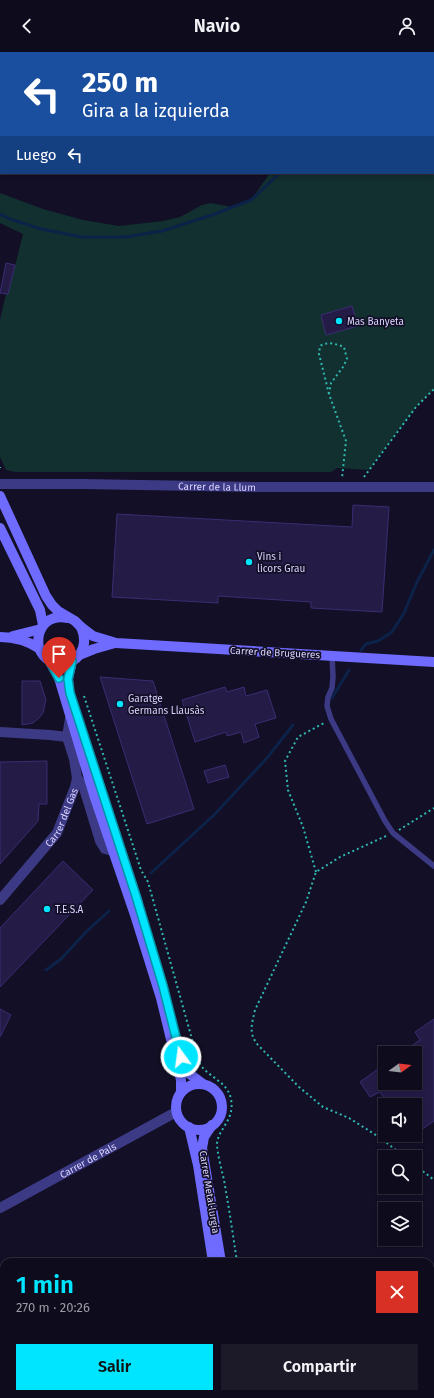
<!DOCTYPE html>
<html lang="es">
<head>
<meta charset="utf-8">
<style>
  body { margin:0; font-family:"Fira Sans",sans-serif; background:#1c1929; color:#f1f3f6; height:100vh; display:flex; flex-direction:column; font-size:15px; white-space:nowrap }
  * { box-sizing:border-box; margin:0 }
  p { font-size:13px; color:#9b9ba3 }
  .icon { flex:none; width:22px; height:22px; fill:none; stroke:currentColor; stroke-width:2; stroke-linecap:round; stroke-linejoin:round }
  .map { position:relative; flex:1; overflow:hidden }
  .details { position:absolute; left:0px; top:1206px; width:434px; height:140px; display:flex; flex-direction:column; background:#0e0b1c; border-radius:12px 12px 0 0; box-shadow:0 2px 6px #0003,0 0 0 1px #2e2b3b }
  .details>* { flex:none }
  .guide { position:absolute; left:0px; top:0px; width:434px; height:122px; box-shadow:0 2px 6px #0003,0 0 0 1px #2e2b3b; background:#1a4fa0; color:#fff; overflow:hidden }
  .needle { width:26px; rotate:75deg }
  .tools { position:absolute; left:378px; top:994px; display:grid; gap:8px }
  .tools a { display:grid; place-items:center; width:44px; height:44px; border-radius:0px; background:#0e0b1c; box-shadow:0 2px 6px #0003,0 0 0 1px #2e2b3b; font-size:20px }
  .pin { position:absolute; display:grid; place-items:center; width:34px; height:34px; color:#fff; margin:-41px -17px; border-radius:50% 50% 50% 0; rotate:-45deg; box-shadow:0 0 4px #0007 }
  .pin .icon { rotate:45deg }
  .me { position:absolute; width:44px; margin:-22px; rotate:346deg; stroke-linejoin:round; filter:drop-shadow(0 0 3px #0008) }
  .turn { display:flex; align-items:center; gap:14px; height:84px; padding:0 16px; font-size:18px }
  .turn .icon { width:52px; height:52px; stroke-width:2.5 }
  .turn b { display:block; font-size:28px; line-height:34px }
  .then { display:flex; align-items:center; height:38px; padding:0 16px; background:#0003; gap:8px; font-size:15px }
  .round { display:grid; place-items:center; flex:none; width:42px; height:42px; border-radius:0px; background:#1c1929 }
  .headline { display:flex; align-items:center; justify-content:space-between; height:68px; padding:0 16px }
  h1 { font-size:24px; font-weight:600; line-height:30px; color:#00e5ff }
  .primary-button { display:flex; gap:8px; margin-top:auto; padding:8px 16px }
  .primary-button a { flex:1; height:46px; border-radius:0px; background:#00e5ff; color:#111; font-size:16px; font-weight:600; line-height:46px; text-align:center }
  .primary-button a+a { background:#1c1929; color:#f1f3f6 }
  header { display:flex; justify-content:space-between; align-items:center; height:52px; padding:0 16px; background:#0e0b1c; font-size:18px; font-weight:600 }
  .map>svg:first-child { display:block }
  .green { fill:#12302f }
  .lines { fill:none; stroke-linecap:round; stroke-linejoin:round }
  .stream { stroke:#0c2248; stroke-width:3 }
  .building { fill:#241b47; stroke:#3b2d73 }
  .path { stroke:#2fb8b0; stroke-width:2; stroke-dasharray:2 3; stroke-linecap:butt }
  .lane { stroke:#3d3a85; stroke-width:5.5 }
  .street { stroke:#3d3a85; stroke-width:10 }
  .secondary { stroke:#6f6bff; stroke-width:10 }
  .route-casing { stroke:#0095a6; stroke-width:10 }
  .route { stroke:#00e5ff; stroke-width:7 }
  .poi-dot { fill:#00e5ff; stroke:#130f26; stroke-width:1.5 }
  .labels { text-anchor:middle; stroke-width:3.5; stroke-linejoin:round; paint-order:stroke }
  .poi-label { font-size:10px; fill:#d9d4ff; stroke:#130f26; text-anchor:start }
  .street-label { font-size:10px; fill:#d9d4ff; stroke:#130f26 }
</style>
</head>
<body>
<header><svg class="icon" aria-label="back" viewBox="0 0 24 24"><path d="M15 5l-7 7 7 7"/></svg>Navio<svg class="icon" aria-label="person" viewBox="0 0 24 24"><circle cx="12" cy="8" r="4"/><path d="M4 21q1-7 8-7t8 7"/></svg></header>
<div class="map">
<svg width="434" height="1346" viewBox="0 0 434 1346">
  <rect width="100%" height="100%" fill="#130f26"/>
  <path class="green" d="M379 0H434V337L416 355 369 418 337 416 331 420H15L6 418 0 405V268L6 242H8L23 182 0 171V141L43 157 83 168 119 174 163 169 180 165 202 153 210 151 233 155 251 148 270 121H433V1H380Z"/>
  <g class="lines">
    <g class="stream">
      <path d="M433 116 434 117"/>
      <path d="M0 162 10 167 41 177 82 185H125L162 179 212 163 251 148 280 121"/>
      <path d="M361 598 366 592 378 589 392 580 404 561 417 530 434 498"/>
      <path d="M332 646 349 618"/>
      <path d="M151 821 214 763 267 706 293 673"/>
      <path d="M46 918 61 907 87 879 109 859"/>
    </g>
  </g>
  <g class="building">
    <path d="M6 211 15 213 8 242 0 241Z"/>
    <path d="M352 254 358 274 326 283 321 263Z"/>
    <path d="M353 453 389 455 382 560 311 556V550L218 544V551L112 545 117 462 352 475Z"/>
    <path d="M100 625 153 629 194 757 147 772Z"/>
    <path d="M22 629H40L46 648 43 661 39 666 33 671 22 673Z"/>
    <path d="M225 635 227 640 244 635 246 644 267 638 276 666 255 672 259 685 244 691 241 680 227 684 226 680 195 690 182 648Z"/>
    <path d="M47 709V752H39L38 769 0 812V710Z"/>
    <path d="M225 713 229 725 208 731 204 719Z"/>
    <path d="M63 809 93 838 0 935V876Z"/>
    <path d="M0 957 11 963 0 985Z"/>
    <path d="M434 967V1069L415 1082V1053H389L380 1040 370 1045 360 1030 385 1012V1031H415V1001H401L420 988 415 980Z"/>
  </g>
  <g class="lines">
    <g class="path">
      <path d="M329 342 319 302 320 294C327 289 336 292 344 295L347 307 343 315 331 331 329 342 346 389 342 426"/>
      <path d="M0 415V416"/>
      <path d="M364 425 416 355 434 337"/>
      <path d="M84 644 141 818 148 830 197 1005C199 1010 201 1015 205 1018 214 1027 228 1032 231 1047 235 1069 218 1076 217 1092 217 1100 222 1120 224 1128 229 1156 233 1183 237 1210"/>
      <path d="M399 778 434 756"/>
      <path d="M386 784 340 805 316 820 306 850 255 958C252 972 248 981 258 993L299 1035 323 1055 349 1066 379 1085 405 1105"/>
      <path d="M316 820 303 775 288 738 285 709 298 685 324 671"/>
      <path d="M415 1113 434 1128"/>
      <path d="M253 1342V1346"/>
    </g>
    <path class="lane" d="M332 603 333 625 332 636 328 645 327 654 331 667 385 769 393 781 434 814"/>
    <g class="street">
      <path id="s1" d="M0 432H83L258 435H433"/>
      <path d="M0 680 50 683 67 685"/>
      <path d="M77 726 83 733 100 789 105 797 113 799"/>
      <path id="s2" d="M0 848 57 781 75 735 77 726 74 707 67 685 70 666"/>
      <path id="s3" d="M0 1156 176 1060"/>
      <path d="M118 1346 125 1342"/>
    </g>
    <g class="secondary">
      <path d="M0 444 46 544 52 553 58 559 75 569 81 575 93 584 116 591 434 610"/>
      <path d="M0 476 40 558 43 573"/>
      <path d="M68 566C31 558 28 613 62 611 69 611 76 608 80 602 86 593 85 584 81 575"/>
      <path d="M13 584 41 577"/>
      <path d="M0 585C15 585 27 588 40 597"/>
      <path d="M79 603 94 597 115 591"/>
      <path d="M49 608 59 626 95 746 136 866 161 946 177 1012 181 1028V1040"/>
      <path d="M72 609 68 627 69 641 138 851"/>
      <path d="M181 1003 187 1020 203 1032"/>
      <circle cx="199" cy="1055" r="23"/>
      <path d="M212 1073 204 1085 202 1096 221 1210"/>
      <path d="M189 1075 198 1113 213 1210"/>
      <path d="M231 1342V1346"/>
      <path d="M239 1342V1346"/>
    </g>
  </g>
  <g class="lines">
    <defs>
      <path id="route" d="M59 626 49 608C57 612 64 612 72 609L68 627 70 641 136 844 163 934 181 1005"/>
    </defs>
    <use href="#route" class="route-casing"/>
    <use href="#route" class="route"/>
  </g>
  <g class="poi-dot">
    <circle cx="339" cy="269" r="4"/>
    <circle cx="249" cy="510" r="4"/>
    <circle cx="120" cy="652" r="4"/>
    <circle cx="47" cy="857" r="4"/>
  </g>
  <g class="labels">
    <g class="poi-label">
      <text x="347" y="273">Mas Banyeta</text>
      <text x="257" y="508">Vins i<tspan x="257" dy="12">licors Grau</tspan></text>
      <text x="128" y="650">Garatge<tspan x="128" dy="12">Germans Llausàs</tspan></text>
      <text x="55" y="861">T.E.S.A</text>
    </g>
    <g class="street-label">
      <text dy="4" stroke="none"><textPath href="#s1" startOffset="217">Carrer de la Llum</textPath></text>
      <text transform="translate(275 600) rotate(3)" y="4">Carrer de Brugueres</text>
      <text dy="4" stroke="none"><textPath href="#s2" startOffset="104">Carrer del Gas</textPath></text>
      <text dy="4" stroke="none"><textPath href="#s3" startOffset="100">Carrer de Pals</textPath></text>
      <text transform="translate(210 1140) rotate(81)" y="4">Carrer Metal·lurgia</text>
    </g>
  </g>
</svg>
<div class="tools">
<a><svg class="needle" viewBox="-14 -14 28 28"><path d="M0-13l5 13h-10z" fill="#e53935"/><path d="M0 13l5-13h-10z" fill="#9b9ba3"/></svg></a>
<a><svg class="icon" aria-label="sound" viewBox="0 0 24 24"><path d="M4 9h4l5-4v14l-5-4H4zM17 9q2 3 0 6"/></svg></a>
<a><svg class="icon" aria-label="search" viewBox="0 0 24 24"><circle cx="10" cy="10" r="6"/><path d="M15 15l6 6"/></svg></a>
<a><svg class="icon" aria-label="layers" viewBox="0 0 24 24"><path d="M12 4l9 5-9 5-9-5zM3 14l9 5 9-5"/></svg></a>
</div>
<div class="pin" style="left:59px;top:626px;background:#d93025"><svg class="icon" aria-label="arrive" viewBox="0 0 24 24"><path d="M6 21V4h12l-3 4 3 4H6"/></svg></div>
<svg class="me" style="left:181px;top:1005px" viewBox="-20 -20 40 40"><circle r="17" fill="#00e5ff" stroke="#fff" stroke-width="3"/><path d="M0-11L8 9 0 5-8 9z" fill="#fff"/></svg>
<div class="guide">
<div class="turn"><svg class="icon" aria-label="left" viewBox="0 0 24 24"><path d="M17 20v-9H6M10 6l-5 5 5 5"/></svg><div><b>250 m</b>Gira a la izquierda</div></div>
<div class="then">Luego<svg class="icon" aria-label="left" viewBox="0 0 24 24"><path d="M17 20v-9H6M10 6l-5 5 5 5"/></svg></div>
</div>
<section class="details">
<div class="headline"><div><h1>1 min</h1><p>270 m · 20:26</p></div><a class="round" style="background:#d93025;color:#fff"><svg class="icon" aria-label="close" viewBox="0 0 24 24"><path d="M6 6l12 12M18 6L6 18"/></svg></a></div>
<div class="primary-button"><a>Salir</a><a>Compartir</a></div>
</section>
</div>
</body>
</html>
